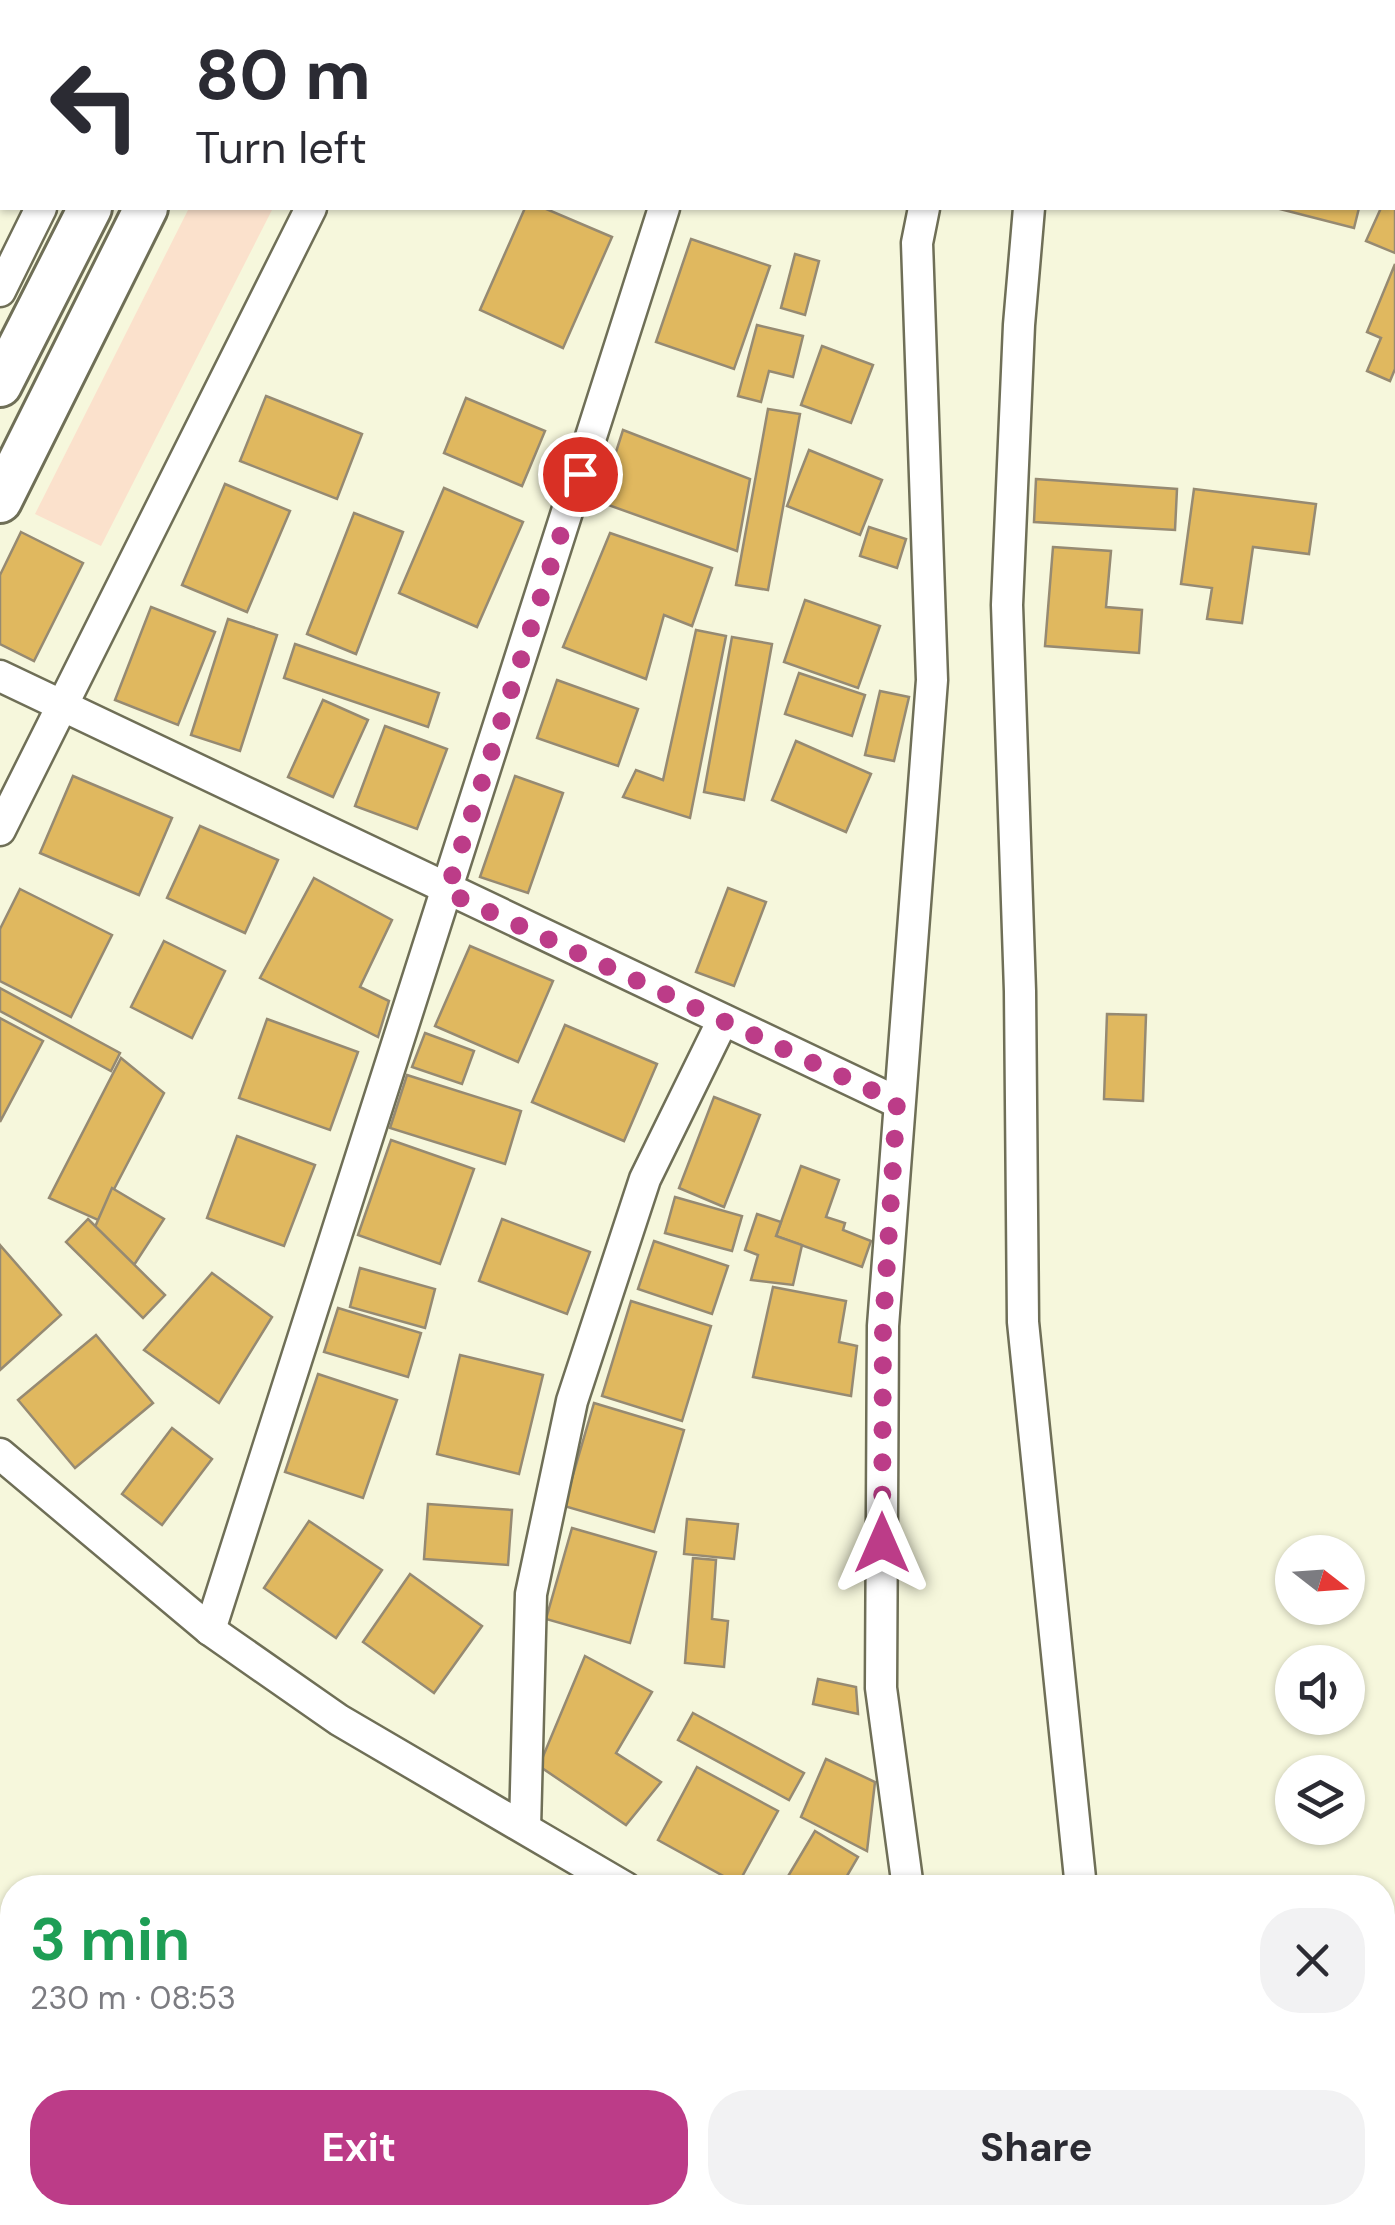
<!DOCTYPE html>
<html lang="en">
<head>
<meta charset="utf-8">
<style>
  body { margin:0; font-family:"DM Sans",sans-serif; background:#f2f2f3; color:#2b2b33; height:100vh; display:flex; flex-direction:column; font-size:38px; white-space:nowrap }
  * { box-sizing:border-box; margin:0 }
  p { font-size:32px; color:#7c7c81 }
  .icon { flex:none; width:55px; height:55px; fill:none; stroke:currentColor; stroke-width:2; stroke-linecap:round; stroke-linejoin:round }
  .map { position:relative; flex:1; overflow:hidden }
  .side { position:absolute; left:0px; top:1875px; width:1395px; height:350px; display:flex; flex-direction:column; background:#fff; border-radius:40px 40px 0 0; box-shadow:0 2px 8px #0004 }
  .side>* { flex:none }
  .top-card { position:absolute; left:0px; top:0px; width:1395px; height:210px; box-shadow:0 2px 8px #0004; background:#fff; color:#2b2b33; overflow:hidden }
  .needle { width:65px; rotate:107deg }
  .controls { position:absolute; left:1275px; top:1535px; display:grid; gap:20px }
  .controls a { display:grid; place-items:center; width:90px; height:90px; border-radius:50%; background:#fff; box-shadow:0 2px 8px #0004; font-size:50px }
  .pin { position:absolute; display:grid; place-items:center; width:85px; height:85px; color:#fff; margin:-42px; border:5px solid #fff; border-radius:50%; box-shadow:0 2px 10px #0007 }
  .me { position:absolute; width:110px; margin:-55px; rotate:0deg; stroke-linejoin:round; filter:drop-shadow(0 0 8px #0008) }
  .turn { display:flex; align-items:center; gap:35px; height:210px; padding:0 30px; font-size:45px }
  .turn .icon { width:130px; height:130px; stroke-width:2.5 }
  .turn b { display:block; font-size:70px; line-height:85px }
  .round { display:grid; place-items:center; flex:none; width:105px; height:105px; border-radius:40px; background:#f2f2f3 }
  .head { display:flex; align-items:center; justify-content:space-between; height:170px; padding:0 30px }
  h1 { font-size:60px; font-weight:700; line-height:75px; color:#1e9e55 }
  .primary-button { display:flex; gap:20px; margin-top:auto; padding:20px 30px }
  .primary-button a { flex:1; height:115px; border-radius:40px; background:#bc3c88; color:#fff; font-size:40px; font-weight:700; line-height:115px; text-align:center }
  .primary-button a+a { background:#f2f2f3; color:#2b2b33 }
  .map>svg:first-child { display:block }
  .green { fill:#fbe1cc }
  .building { fill:#e0b85f; stroke:#968a72; stroke-width:2.5 }
  .lines { fill:none; stroke-linecap:round; stroke-linejoin:round }
  .street-casing { stroke:#6f6f57; stroke-width:35 }
  .secondary-casing { stroke:#6f6f57; stroke-width:48 }
  .street { stroke:#fff; stroke-width:30 }
  .secondary { stroke:#fff; stroke-width:42 }
  .route { stroke:#bc3c88; stroke-width:18; stroke-dasharray:0 32.4 }
</style>
</head>
<body>
<div class="map">
<svg width="1395" height="2225" viewBox="0 0 1395 2225">
  <rect width="100%" height="100%" fill="#f6f7dc"/>
  <path class="green" d="M189 208H273L101 546 35 514Z"/>
  <g class="building">
    <path d="M0 0H95L2 2V18Z"/>
    <path d="M554 0H679L678 2Z"/>
    <path d="M0 21 2 22V104L0 102Z"/>
    <path d="M0 114 2 115 0 196Z"/>
    <path d="M1392 199 1395 200V253L1366 241 1381 208H1392Z"/>
    <path d="M525 208H544L612 237 563 348 480 310Z"/>
    <path d="M1276 208H1359L1354 228Z"/>
    <path d="M691 239 770 266 734 369 656 342Z"/>
    <path d="M795 254 819 261 805 315 781 308Z"/>
    <path d="M1395 264V369L1390 381 1367 371 1381 338 1367 332Z"/>
    <path d="M757 325 803 336 793 377 769 371 761 402 738 396Z"/>
    <path d="M822 346 873 365 851 423 801 405Z"/>
    <path d="M266 396 362 434 337 499 240 461Z"/>
    <path d="M466 398 545 431 522 486 444 453Z"/>
    <path d="M768 409 800 414 768 590 736 585Z"/>
    <path d="M623 430 750 479 737 551 600 502Z"/>
    <path d="M809 450 882 480 860 535 787 506Z"/>
    <path d="M1036 479 1177 489 1175 530 1034 522Z"/>
    <path d="M225 484 290 511 247 612 182 585Z"/>
    <path d="M444 488 523 522 477 627 399 593Z"/>
    <path d="M1194 489 1316 504 1309 554 1253 547 1242 623 1207 619 1212 588 1181 584Z"/>
    <path d="M354 513 403 532 356 654 307 634Z"/>
    <path d="M869 527 906 539 897 568 860 556Z"/>
    <path d="M21 532 83 563 34 661 0 644V575Z"/>
    <path d="M610 533 712 568 692 626 664 615 646 679 563 647Z"/>
    <path d="M1053 547 1111 551 1106 607 1142 610 1139 653 1045 646Z"/>
    <path d="M805 600 880 626 858 688 784 662Z"/>
    <path d="M151 607 215 632 178 725 115 700Z"/>
    <path d="M228 619 277 635 240 751 191 735Z"/>
    <path d="M696 630 726 636 690 818 623 797 636 770 663 780Z"/>
    <path d="M732 637 772 644 744 800 704 792Z"/>
    <path d="M295 644 439 693 428 727 284 678Z"/>
    <path d="M799 673 865 695 852 736 785 714Z"/>
    <path d="M557 680 638 709 618 766 537 738Z"/>
    <path d="M880 691 909 697 894 761 865 755Z"/>
    <path d="M323 700 368 720 333 797 288 777Z"/>
    <path d="M385 726 447 749 417 829 355 806Z"/>
    <path d="M796 741 871 774 846 832 772 800Z"/>
    <path d="M73 776 172 818 139 895 40 853Z"/>
    <path d="M515 776 563 793 528 893 480 877Z"/>
    <path d="M200 826 278 860 245 933 167 898Z"/>
    <path d="M314 878 392 920 360 987 389 1001 378 1037 260 978Z"/>
    <path d="M728 888 766 902 734 986 696 972Z"/>
    <path d="M20 889 112 935 71 1017 0 981V929Z"/>
    <path d="M164 941 225 971 192 1038 131 1007Z"/>
    <path d="M470 946 553 981 518 1062 435 1026Z"/>
    <path d="M0 988 120 1053 111 1071 0 1011Z"/>
    <path d="M1107 1014 1146 1015 1143 1101 1104 1099Z"/>
    <path d="M0 1018 43 1041 0 1122Z"/>
    <path d="M267 1019 358 1052 330 1130 239 1098Z"/>
    <path d="M565 1025 657 1064 624 1141 532 1102Z"/>
    <path d="M425 1033 474 1051 462 1084 412 1067Z"/>
    <path d="M121 1058 164 1093 98 1220 49 1198Z"/>
    <path d="M407 1075 521 1111 505 1164 390 1128Z"/>
    <path d="M714 1097 760 1115 724 1207 679 1188Z"/>
    <path d="M237 1136 315 1165 284 1246 207 1218Z"/>
    <path d="M391 1140 474 1169 440 1264 358 1235Z"/>
    <path d="M801 1166 839 1180 826 1217 845 1223 843 1230 871 1241 862 1267 776 1236Z"/>
    <path d="M112 1188 164 1219 134 1265 95 1227Z"/>
    <path d="M675 1197 742 1216 732 1251 665 1233Z"/>
    <path d="M757 1214 781 1222 776 1236 802 1245 793 1285 751 1280 758 1255 745 1250Z"/>
    <path d="M88 1219 165 1295 143 1318 66 1242Z"/>
    <path d="M502 1219 590 1252 567 1314 479 1281Z"/>
    <path d="M654 1241 728 1266 712 1314 638 1289Z"/>
    <path d="M0 1245 61 1315 0 1370Z"/>
    <path d="M360 1268 435 1289 425 1328 350 1307Z"/>
    <path d="M212 1273 272 1317 219 1403 144 1350Z"/>
    <path d="M773 1287 846 1301 839 1342 857 1346 851 1396 753 1377Z"/>
    <path d="M631 1301 711 1326 682 1421 602 1396Z"/>
    <path d="M338 1308 421 1333 408 1377 324 1352Z"/>
    <path d="M96 1335 153 1403 75 1468 18 1400Z"/>
    <path d="M460 1355 543 1375 519 1474 437 1454Z"/>
    <path d="M318 1374 397 1400 363 1498 285 1472Z"/>
    <path d="M594 1403 684 1430 654 1532 564 1506Z"/>
    <path d="M172 1428 212 1459 162 1525 122 1494Z"/>
    <path d="M428 1504 512 1510 508 1565 424 1559Z"/>
    <path d="M687 1519 738 1524 734 1559 684 1554Z"/>
    <path d="M309 1521 382 1570 336 1638 264 1588Z"/>
    <path d="M572 1528 656 1552 630 1643 546 1619Z"/>
    <path d="M693 1558 716 1560 712 1619 728 1621 724 1667 685 1663Z"/>
    <path d="M410 1574 482 1626 434 1693 363 1642Z"/>
    <path d="M585 1656 652 1692 616 1753 661 1782 626 1825 539 1766Z"/>
    <path d="M818 1679 856 1687 858 1714 813 1704Z"/>
    <path d="M693 1713 804 1773 789 1800 678 1740Z"/>
    <path d="M826 1759 875 1782 867 1851 801 1817Z"/>
    <path d="M697 1767 778 1811 738 1884 658 1840Z"/>
    <path d="M815 1831 858 1857 840 1888H781Z"/>
    <path d="M894 2212H922L904 2225H876Z"/>
    <path d="M950 2212H1018L1012 2225H944Z"/>
  </g>
  <g class="lines">
    <defs>
      <g id="street">
        <path d="M141 2 142 0"/>
        <path d="M414 2 415 0"/>
        <path d="M729 2 730 0"/>
        <path d="M963 2 964 0"/>
        <path d="M1058 2V0"/>
        <path d="M1392 183 1395 184"/>
        <path d="M1029 208 1019 325 1007 605 1020 991 1023 1322 1081 1888"/>
        <path d="M0 291 41 208"/>
        <path d="M0 676 897 1102"/>
        <path d="M0 830 311 208"/>
        <path d="M0 1454 210 1630 339 1720 626 1888"/>
        <path d="M210 1630 664 208"/>
        <path d="M525 1828 531 1594 572 1401 645 1179 723 1020"/>
        <path d="M908 1888 881 1688 883 1326 932 680 917 243 924 208"/>
        <path d="M1157 2212 1178 2225"/>
        <path d="M837 2225 855 2212"/>
      </g>
      <g id="secondary">
        <path d="M193 2 194 0"/>
        <path d="M248 2 249 0"/>
        <path d="M0 385 90 208"/>
        <path d="M0 501 146 208"/>
      </g>
    </defs>
    <use href="#street" class="street-casing"/>
    <use href="#secondary" class="secondary-casing"/>
    <use href="#street" class="street"/>
    <use href="#secondary" class="secondary"/>
  </g>
  <g class="lines">
    <path class="route" d="M580 474 447 892 897 1102 883 1326 882 1543"/>
  </g>
</svg>
<div class="controls">
<a><svg class="needle" viewBox="-14 -14 28 28"><path d="M0-13l5 13h-10z" fill="#e53935"/><path d="M0 13l5-13h-10z" fill="#7c7c81"/></svg></a>
<a><svg class="icon" aria-label="sound" viewBox="0 0 24 24"><path d="M4 9h4l5-4v14l-5-4H4zM17 9q2 3 0 6"/></svg></a>
<a><svg class="icon" aria-label="layers" viewBox="0 0 24 24"><path d="M12 4l9 5-9 5-9-5zM3 14l9 5 9-5"/></svg></a>
</div>
<div class="pin" style="left:580px;top:474px;background:#d93025"><svg class="icon" aria-label="arrive" viewBox="0 0 24 24"><path d="M6 21V4h12l-3 4 3 4H6"/></svg></div>
<svg class="me" style="left:882px;top:1543px" viewBox="-20 -20 40 40"><path d="M0-17L14 15 0 8-14 15z" fill="#bc3c88" stroke="#fff" stroke-width="4"/></svg>
<div class="top-card">
<div class="turn"><svg class="icon" aria-label="left" viewBox="0 0 24 24"><path d="M17 20v-9H6M10 6l-5 5 5 5"/></svg><div><b>80 m</b>Turn left</div></div>
</div>
<section class="side">
<div class="head"><div><h1>3 min</h1><p>230 m · 08:53</p></div><a class="round"><svg class="icon" aria-label="close" viewBox="0 0 24 24"><path d="M6 6l12 12M18 6L6 18"/></svg></a></div>
<div class="primary-button"><a>Exit</a><a>Share</a></div>
</section>
</div>
</body>
</html>
